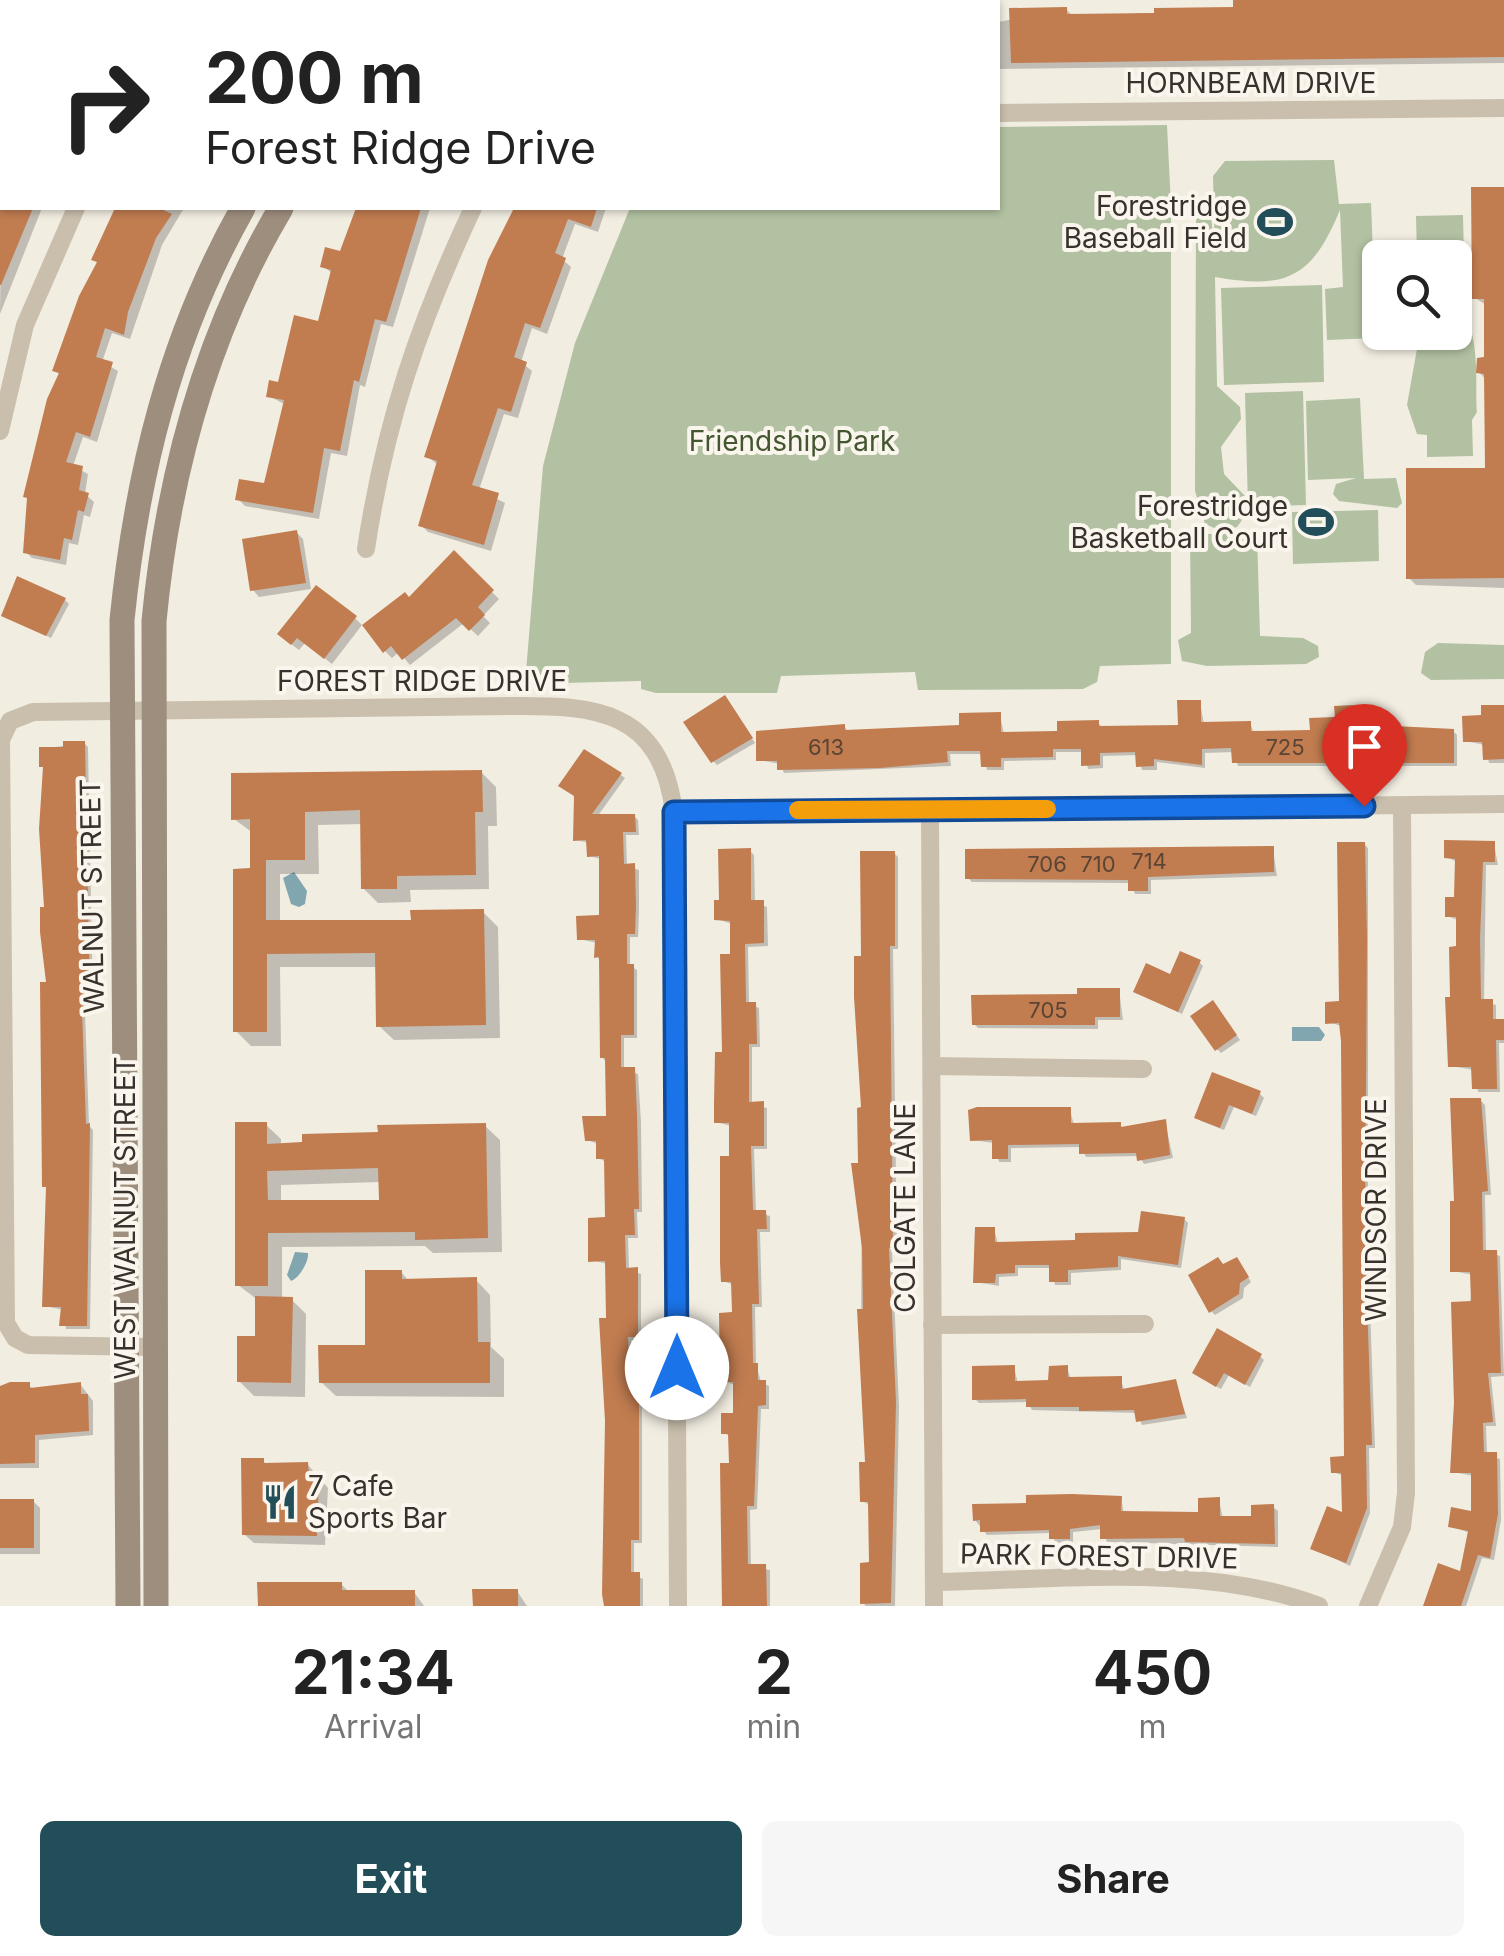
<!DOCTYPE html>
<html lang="en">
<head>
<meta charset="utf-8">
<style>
  body { margin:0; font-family:Inter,sans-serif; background:#f6f6f6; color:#222; height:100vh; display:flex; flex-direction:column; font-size:38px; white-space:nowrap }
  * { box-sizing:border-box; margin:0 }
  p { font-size:32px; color:#767676 }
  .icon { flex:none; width:55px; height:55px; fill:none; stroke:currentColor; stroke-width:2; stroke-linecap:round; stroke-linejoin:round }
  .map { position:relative; height:1606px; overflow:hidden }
  .panel { display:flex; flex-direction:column; background:#fff; flex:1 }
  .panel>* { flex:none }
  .guide { position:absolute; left:0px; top:0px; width:1000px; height:210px; box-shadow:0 2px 8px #0004; background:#fff; color:#222; overflow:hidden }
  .tools { position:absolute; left:1362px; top:240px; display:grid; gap:20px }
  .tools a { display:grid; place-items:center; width:110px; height:110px; border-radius:15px; background:#fff; box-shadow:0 2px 8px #0004; font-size:50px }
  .pin { position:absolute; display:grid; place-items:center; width:85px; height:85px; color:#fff; margin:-102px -42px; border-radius:50% 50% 50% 0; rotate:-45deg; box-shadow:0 0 10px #0007 }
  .pin .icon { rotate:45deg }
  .me { position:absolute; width:110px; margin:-55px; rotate:0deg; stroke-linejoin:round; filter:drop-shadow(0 0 8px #0008) }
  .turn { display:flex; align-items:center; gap:35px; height:210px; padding:0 40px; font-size:45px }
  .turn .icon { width:130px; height:130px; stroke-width:2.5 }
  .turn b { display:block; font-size:70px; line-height:85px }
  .eta { display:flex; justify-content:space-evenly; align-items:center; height:170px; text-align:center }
  .eta b { font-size:60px; font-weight:700; line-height:70px }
  .primary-button { display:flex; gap:20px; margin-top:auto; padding:20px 40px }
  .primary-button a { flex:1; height:115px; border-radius:15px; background:#224e59; color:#fff; font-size:40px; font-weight:700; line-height:115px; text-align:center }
  .primary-button a+a { background:#f6f6f6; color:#222 }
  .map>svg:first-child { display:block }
  .green { fill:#b2c1a1 }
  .water { fill:#81a6af }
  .shadow { fill:#0003; fill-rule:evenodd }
  .building { fill:#c17c50; fill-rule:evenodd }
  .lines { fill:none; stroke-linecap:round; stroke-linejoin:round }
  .street { stroke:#cabfad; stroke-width:18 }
  .secondary { stroke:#9e8e7e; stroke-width:25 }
  .route-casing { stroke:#114b97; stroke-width:25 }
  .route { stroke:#1a73e8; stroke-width:18 }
  .slow { stroke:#f59e0b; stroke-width:18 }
  .labels { text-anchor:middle; stroke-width:8; stroke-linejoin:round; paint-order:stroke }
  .number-label { font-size:22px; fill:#5b4434 }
  .street-label { font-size:28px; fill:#39312b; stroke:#faf6ed }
  .poi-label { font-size:28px; fill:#39312b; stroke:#faf6ed; text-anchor:end }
  .park-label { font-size:28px; fill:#435630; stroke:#faf6ed }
</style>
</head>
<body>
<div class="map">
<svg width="1504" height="1606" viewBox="0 0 1504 1606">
  <rect width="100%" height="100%" fill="#f2ede1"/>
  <g class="green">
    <path d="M1167 125 1171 206V664L1100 666 1097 682 1083 689 918 690 915 672 781 676 777 693H656L641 689V681L525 684 543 466 575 343 630 208H998V127Z"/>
    <path d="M1334 160 1339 204 1371 203 1375 304 1380 293 1376 338 1327 340 1325 289 1343 287 1340 210C1312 277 1288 290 1215 277L1217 386 1240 407 1241 419 1221 447 1224 474 1245 496V516L1237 527 1221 531 1205 524 1195 491 1196 216H1211L1215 255 1213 176 1225 161Z"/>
    <path d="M1463 215 1465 303 1455 304V258L1417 257 1416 216Z"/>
    <path d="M1322 285 1324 382 1224 385 1221 288Z"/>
    <path d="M1455 307C1482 321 1475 385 1477 412L1472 420 1473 456 1427 457V435L1417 434 1407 405 1418 343 1408 333 1455 332Z"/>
    <path d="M1303 391 1306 505 1248 507 1245 393Z"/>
    <path d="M1360 398 1364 479 1396 478 1402 503 1397 508 1339 501 1333 494 1336 484 1356 478 1308 480 1306 401Z"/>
    <path d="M1378 510 1379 561 1293 564 1292 512Z"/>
    <path d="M1190 534H1257L1260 636 1303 638 1318 646 1319 657 1306 664 1207 666 1182 661 1178 640 1191 633Z"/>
    <path d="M1438 643 1504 645V679L1431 680 1421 673 1425 652Z"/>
  </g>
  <g class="water">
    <path d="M294 872 307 891 305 904 299 907 291 904 283 878Z"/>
    <path d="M1292 1027H1319L1325 1035 1321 1041H1292Z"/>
    <path d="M295 1252 308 1253C309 1262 299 1278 291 1281L287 1275Z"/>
  </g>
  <g class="shadow">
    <path d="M83 0H156L81 2Z"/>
    <path d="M470 0H532L535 2H469Z"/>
    <path d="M586 0H831L832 2H568Z"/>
    <path d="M867 0H908L909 2H867Z"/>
    <path d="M1504 0V63L998 69V22L1066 9 1073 16Z"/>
    <path d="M2 151V208H42L0 314Z"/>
    <path d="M1504 189V588L1416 585 1409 578 1487 470 1486 380 1479 372 1486 360V305L1475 298Z"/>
    <path d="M119 208H184L162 245 130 339 112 333 102 362 118 371 97 442 83 437 73 466 88 474 85 494 94 502 90 517 84 515 78 545 69 543 66 565 32 558 26 552 61 376 55 370 99 264 94 259Z"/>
    <path d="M358 208H430L393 327 381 324 365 387 360 385 347 456 331 453 319 519 245 506 238 499 266 486 286 405 269 396 319 324 333 274 323 266 342 254Z"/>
    <path d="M527 208H606L598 232 575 224 562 259 571 267 547 334 532 328 521 362 532 371 518 418 504 414 479 490 505 503 491 551 428 532 421 525 438 465 427 456 500 236 506 239Z"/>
    <path d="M296 532 303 539 311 589 259 597 253 590Z"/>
    <path d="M454 554 499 599 483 616 490 623 478 636 464 623 410 665 399 652 392 658 385 651 409 600Z"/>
    <path d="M65 600 69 604 51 638 4 615Z"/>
    <path d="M355 618 362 625 332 664 305 643 299 650 287 641Z"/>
    <path d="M729 702 755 743 717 765 713 761Z"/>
    <path d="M1200 703 1204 724 1250 723 1254 733 1312 732 1353 708 1357 726 1453 731 1457 735V766H1399L1394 752 1358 753V766H1238L1234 752 1205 753V768L1157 762V770H1142L1138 755 1103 756V768L1088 769 1084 752H1056V760L1004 761V770H987L983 754H950L951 766 784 773 780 764 759 760 844 726 848 731 961 727 1000 715 1004 734 1059 733 1098 723 1102 727H1180Z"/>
    <path d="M1504 708V763H1489L1485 745 1465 741 1483 717Z"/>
    <path d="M84 743 88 747 93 1004 91 1012H85L89 1126 93 1130 90 1329H66L63 1310 45 1306 49 984 46 770 41 749Z"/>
    <path d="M481 772 496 787 497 826H488L489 889 410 890 411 902 378 903 363 888 362 824 318 825 319 874H280V923L413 922 483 912 498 927 500 1038 394 1040 379 1026 378 967H280L281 1046H251L236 1031 253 871V833L234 819Z"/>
    <path d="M621 775 625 778 597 817 634 816 638 820 639 835H626L627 866 639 870V912L638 937H630V966L637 970V1038H624V1070L638 1074 641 1122 642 1212H637L638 1238H628L629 1270 641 1274V1340H631L632 1371 642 1375V1543H634V1575L643 1579V1606H606L608 1264 591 1260 607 1220 606 1162 598 1158V1144L587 1140 608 1118 607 1063 602 1057V962L597 957V943L579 939 602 918 601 859 589 856V843L576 840V797Z"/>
    <path d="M1364 844 1368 848V1251L1375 1448H1369L1370 1513 1350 1566 1313 1548 1344 1516V1476L1333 1472 1346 1459 1342 1026 1327 1022 1341 1004Z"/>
    <path d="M1494 844 1498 865H1486L1484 1001 1496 1005V1021L1504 1022V1043H1499L1500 1092H1478L1474 1070 1451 1066 1458 920 1447 916 1456 899 1457 862 1447 857Z"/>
    <path d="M1273 849 1277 876 1151 880V894H1135L1131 883 972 882 968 878Z"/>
    <path d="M750 851 754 855 755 903 767 907 768 946 748 947 749 1004 759 1008 760 1047H752V1104L767 1108V1149H754L756 1212 770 1216V1232H760L762 1307H755L756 1364 761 1382 769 1386V1409H761L757 1509 750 1510 751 1567 770 1570V1606H726L731 1465V1437L724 1433 736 1415 735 1385 723 1381 734 1315V1285L723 1281 731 1126 716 1122 733 956 732 924 717 919Z"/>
    <path d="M894 853 898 857V949H893L897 1251H892L899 1407 895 1606H866L863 1603 871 1565 870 1505 862 1501 867 1464 861 1349 863 958Z"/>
    <path d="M1199 962 1203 966 1182 1014 1136 992Z"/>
    <path d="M1119 990 1123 1020H1098V1029L978 1028 974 1024Z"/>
    <path d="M1216 1007 1240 1040 1221 1053 1217 1049Z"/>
    <path d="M1214 1076 1260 1094 1264 1098 1256 1116 1234 1107 1224 1130 1201 1121 1197 1117Z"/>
    <path d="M1480 1100 1485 1105 1491 1195H1485L1486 1252 1500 1256 1504 1376 1491 1377 1496 1426H1486L1487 1455 1500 1459 1501 1520 1494 1560 1482 1558 1466 1606H1426L1462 1575 1470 1533 1450 1526 1474 1514V1476L1453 1472 1473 1275 1453 1271 1457 1203Z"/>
    <path d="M1070 1110 1074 1125H1120L1124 1129 1165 1122 1173 1158 1144 1164 1139 1156 1086 1157 1081 1147 1011 1148V1162H999L994 1143 972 1140Z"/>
    <path d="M266 1125 281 1139V1146L485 1126 500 1140 502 1252 433 1253 425 1246 282 1247V1299L292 1300 306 1314 305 1397 254 1396 239 1381 257 1339 258 1300 238 1285ZM381 1182V1202L281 1203V1185Z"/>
    <path d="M1184 1219 1188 1223 1181 1268 1121 1259V1270L1071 1273V1285H1055L1051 1268H1018V1276L999 1277V1286L975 1282 994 1229 998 1244 1077 1243 1140 1235Z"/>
    <path d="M1241 1265 1251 1282 1244 1288 1243 1298 1215 1315 1211 1311 1224 1266Z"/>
    <path d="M401 1272 409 1281 476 1280 490 1295 491 1347 504 1359V1397L336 1396 321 1382 367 1347Z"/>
    <path d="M1260 1356 1264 1360 1250 1387 1229 1375 1221 1389 1199 1377Z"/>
    <path d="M1067 1367 1071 1380 1120 1379 1125 1391 1175 1382 1187 1418 1142 1425 1137 1413 1032 1410 1028 1402 979 1403 975 1399 1014 1368 1018 1383 1051 1382Z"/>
    <path d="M80 1384 93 1401V1435L39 1440V1468H0V1388L29 1385 35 1391Z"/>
    <path d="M263 1461 268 1465 307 1464 328 1488 325 1545 254 1543 244 1534Z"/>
    <path d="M1121 1498 1124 1514H1200L1219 1500 1223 1519 1254 1518 1273 1507 1278 1511V1547L1107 1542 1102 1529 1073 1532V1542L1056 1543 1051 1533 987 1535 975 1520Z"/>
    <path d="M0 1501H33L40 1508V1554H0Z"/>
    <path d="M341 1584 350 1593 414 1592 424 1606H260Z"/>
    <path d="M517 1591 527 1606H475Z"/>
  </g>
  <g class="building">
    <path d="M1233 0H1504V57L1011 63 1009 8 1067 7V14L1154 13V8L1233 7Z"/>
    <path d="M1471 187H1504V578L1406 579V468H1485L1484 374 1476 373 1477 358 1484 357V299H1472Z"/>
    <path d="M0 208H33L1 285H0Z"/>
    <path d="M115 208H159L172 214 156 238 128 312 124 335 105 328 96 357 113 362 90 437 76 432 66 462 83 466 79 490 89 493 84 512 78 510 72 540 64 538 60 560 23 553 27 498 23 497 47 399 59 373 52 371 79 296 97 262 91 260Z"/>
    <path d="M356 208H421L386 322 375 319 359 382 354 380 340 451 324 448 313 513 235 500 239 479 264 483 284 400 266 397 269 380 278 382 294 315 318 321 331 270 320 267 325 247 340 251Z"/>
    <path d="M514 208H597L591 227 568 219 555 253 566 258 540 328 525 323 514 357 527 362 511 412 498 408 472 485 499 493 484 545 418 526 437 461 424 457 488 260Z"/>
    <path d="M297 530 306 583 250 591 242 539Z"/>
    <path d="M454 550 494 590 478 607 485 615 469 631 456 618 402 660 391 646 383 653 362 625 405 592 409 597Z"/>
    <path d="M17 576 66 598 46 636 1 616Z"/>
    <path d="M316 585 357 616 324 659 297 638 291 645 277 634Z"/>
    <path d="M725 695 753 738 711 763 683 722Z"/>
    <path d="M1177 700H1201V722L1251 721V731L1310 730 1309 718 1335 717 1334 706 1354 705V724L1454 729V763H1392V749L1355 750V763H1232L1231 748 1202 749V765L1154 759V766L1136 767 1135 752 1100 753V765L1081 766V749H1053V757L1001 758V767H981L980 751H947L948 762 880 768 777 770V761H756V731L845 724V730L959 725V713L1001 712V732L1057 731V721L1099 720V726L1178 725Z"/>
    <path d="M1481 705H1504V759L1483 760 1482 742H1463L1462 716 1481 715Z"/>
    <path d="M63 741H85L90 999 88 1009H82L86 1124 90 1123 87 1326H59L61 1307H42L46 1187H42L40 982H46L40 932V907H44L39 829 43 767H39V747H63Z"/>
    <path d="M584 749 622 773 592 814H635L636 832H623L624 864 635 863 636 907 635 934H627V964H634V1035H621V1067H635L637 1116 639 1209H634L635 1235H625L626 1268 638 1267V1337H628L629 1369H639V1540H631V1572H640V1606H604L602 1594 605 1421 599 1318H606L605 1261 588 1262V1218L605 1217 604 1159H596V1141H585L582 1116H606L605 1058H600L599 957 594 958 595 940H577L576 916 599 915V856L587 857 586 840 573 841 574 796 558 786Z"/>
    <path d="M482 770 483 812H475L476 875 397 876V889H361L360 810 305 812V860H266V920H411L410 910 484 909 486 1025 376 1027 375 953 267 954V1032H233V869L250 868V819L231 820V773Z"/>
    <path d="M1444 840 1495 841V862H1483L1480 939 1481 999H1493V1019H1504V1040H1496L1497 1089H1472L1471 1067H1448L1445 997H1450L1449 947 1456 946V917H1445V897H1454L1455 859 1444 858Z"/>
    <path d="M1337 842H1365L1367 938 1365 1245 1372 1445H1366L1367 1508 1346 1563 1310 1549 1327 1506 1342 1512 1341 1473H1331L1330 1457 1344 1456 1341 1041 1339 1023 1325 1024V1002L1339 1001Z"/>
    <path d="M1274 846V872L1148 877V891H1128V880L965 879V849Z"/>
    <path d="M751 848V900H764V943L745 944 746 1002H756L757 1044H749V1102L764 1101V1146H751L753 1210H766L767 1229H757L759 1304H752L753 1363H758V1380H766V1405L758 1406 754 1506H747L748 1564H766L767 1606H722L720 1463H729L728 1434H721V1413H733V1382H720L719 1313 732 1312 731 1282H721L720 1263V1156H729V1123H714V1104L715 1052H722L720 954H730V921L714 920V900H719L718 849Z"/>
    <path d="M860 851H895V946H890L893 1248H889L896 1402 891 1603 860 1604V1563L869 1562 868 1502H860L859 1462H865L857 1309H863L862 1248 851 1163H858L857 1108 861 1107 854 997V956H861Z"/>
    <path d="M1180 951 1201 960 1178 1012 1133 992 1146 963 1170 974Z"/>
    <path d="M1077 988H1120V1017H1095V1025H972L971 995 1077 994Z"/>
    <path d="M1213 1000 1237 1035 1215 1051 1190 1016Z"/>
    <path d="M1212 1072 1261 1091 1252 1114 1229 1105 1220 1128 1194 1118Z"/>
    <path d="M1450 1098H1481L1488 1191 1482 1192 1483 1250H1497L1501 1373H1488L1493 1422 1483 1423 1484 1452H1497L1498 1514 1490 1558 1478 1555 1461 1606H1423L1438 1563 1460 1571 1468 1531 1448 1527 1451 1507 1471 1511V1473H1450L1454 1403 1451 1302 1471 1301 1470 1272H1450V1201H1454Z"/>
    <path d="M977 1107H1071V1123L1121 1122V1127L1166 1119 1170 1155 1137 1161 1136 1153 1079 1154V1144L1008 1145V1159H992V1140L970 1141 968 1110Z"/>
    <path d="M235 1122H267V1144L302 1142V1134L378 1132 377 1125 486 1123 488 1238 415 1240V1232L268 1233V1286H235ZM378 1168 379 1200H268L267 1171Z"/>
    <path d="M1141 1211 1185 1217 1178 1265 1118 1256V1267L1068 1270V1282H1049V1265H1015V1273L996 1274 995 1283H973L975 1227H995V1242L1075 1240V1233L1138 1232Z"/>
    <path d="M1218 1257 1223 1264 1237 1257 1249 1277 1240 1283 1239 1294 1209 1313 1188 1275Z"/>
    <path d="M365 1270H402V1279L477 1277 478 1342H490V1383H319L318 1345H365Z"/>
    <path d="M255 1296 293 1297 291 1383 237 1382V1336H255Z"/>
    <path d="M1217 1328 1262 1354 1245 1385 1224 1373 1216 1387 1192 1373Z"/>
    <path d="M1015 1365V1381L1048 1380 1049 1366 1068 1365V1377L1122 1376V1389L1176 1379 1185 1414 1136 1422 1134 1410 1079 1411V1407H1026V1399L972 1400V1366Z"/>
    <path d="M10 1382H30V1388L81 1382V1394H88L89 1431 35 1435V1463L0 1464V1386Z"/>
    <path d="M241 1458H264V1463L308 1462 309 1476H319L317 1536 242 1535Z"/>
    <path d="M1072 1494 1122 1496 1121 1511 1198 1512V1498L1220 1497V1516H1251V1505L1274 1504 1275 1544 1185 1542 1184 1538 1100 1539V1525L1070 1529V1539H1049V1530L980 1532V1520L973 1521 972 1504 1026 1503V1495Z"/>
    <rect x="0" y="1499" width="34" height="49"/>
    <path d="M257 1582H342V1590H415V1606H258Z"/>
    <path d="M472 1589H518V1606H473Z"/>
  </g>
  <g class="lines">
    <g class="street">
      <path d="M308 0 312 2"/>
      <path d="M197 2 198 0"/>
      <path d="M998 113 1504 108"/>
      <path d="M0 431 25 325 76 208"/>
      <path d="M366 549C385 422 419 323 473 208"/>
      <path d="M930 811 934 1606"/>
      <path d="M674 813 1504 804"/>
      <path d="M932 1066 1143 1069"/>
      <path d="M932 1325 1145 1324"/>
      <path d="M155 1347 28 1345 15 1338 6 1323 1 740 10 721 33 712 510 706C595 705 662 710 674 813L678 1606"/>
      <path d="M934 1582C1058 1580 1203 1562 1319 1606"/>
      <path d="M1368 1606 1402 1527 1406 1493 1402 806"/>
    </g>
    <g class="secondary">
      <path d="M379 2 381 0"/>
      <path d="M417 2 419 0"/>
      <path d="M128 1606 122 620C137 473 170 337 243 208"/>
      <path d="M156 1606 154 621C168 475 206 334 281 208"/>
    </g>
  </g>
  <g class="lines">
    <defs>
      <path id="route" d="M677 1368 674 812 1364 806"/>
    </defs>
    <use href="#route" class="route-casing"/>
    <use href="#route" class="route"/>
    <path class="slow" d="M798 810 1047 809"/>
  </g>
  <defs>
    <symbol id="stadium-bare" viewBox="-9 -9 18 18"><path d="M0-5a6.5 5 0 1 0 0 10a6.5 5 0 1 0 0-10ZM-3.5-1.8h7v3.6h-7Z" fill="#224e59" stroke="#faf6ed" stroke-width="2.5" paint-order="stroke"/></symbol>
    <symbol id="restaurant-bare" viewBox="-9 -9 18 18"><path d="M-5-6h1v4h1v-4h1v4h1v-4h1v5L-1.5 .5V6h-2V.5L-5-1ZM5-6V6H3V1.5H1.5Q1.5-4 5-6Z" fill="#224e59" stroke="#faf6ed" stroke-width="2.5" paint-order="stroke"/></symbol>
  </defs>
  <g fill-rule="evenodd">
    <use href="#stadium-bare" x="1250" y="197" width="50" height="50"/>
    <use href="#stadium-bare" x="1291" y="497" width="50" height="50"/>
    <use href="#restaurant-bare" x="255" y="1477" width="50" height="50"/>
  </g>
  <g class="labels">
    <g class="number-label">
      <text x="826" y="755">613</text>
      <text x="1285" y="755">725</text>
      <text x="1149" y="869">714</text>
      <text x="1047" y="872">706</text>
      <text x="1098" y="872">710</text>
      <text x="1048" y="1018">705</text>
    </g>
    <g class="street-label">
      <text x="1251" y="93">HORNBEAM DRIVE</text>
      <text x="422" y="691">FOREST RIDGE DRIVE</text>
      <text transform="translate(92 896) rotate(-91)" y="10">WALNUT STREET</text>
      <text transform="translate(905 1208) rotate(-90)" y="10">COLGATE LANE</text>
      <text transform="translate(1376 1210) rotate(-90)" y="10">WINDSOR DRIVE</text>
      <text transform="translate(125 1218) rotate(-90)" y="10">WEST WALNUT STREET</text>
      <text transform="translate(1099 1556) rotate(1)" y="10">PARK FOREST DRIVE</text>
    </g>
    <g class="poi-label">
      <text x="1247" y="216">Forestridge<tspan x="1247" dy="32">Baseball Field</tspan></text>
      <text x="1288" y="516">Forestridge<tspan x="1288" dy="32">Basketball Court</tspan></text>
      <text x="308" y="1496" text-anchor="start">7 Cafe<tspan x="308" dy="32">Sports Bar</tspan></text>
    </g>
    <g class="park-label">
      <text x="792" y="451">Friendship Park</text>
    </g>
  </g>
</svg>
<div class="tools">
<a><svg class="icon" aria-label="search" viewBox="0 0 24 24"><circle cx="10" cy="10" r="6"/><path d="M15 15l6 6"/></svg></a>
</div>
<div class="pin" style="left:1364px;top:806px;background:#d93025"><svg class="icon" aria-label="arrive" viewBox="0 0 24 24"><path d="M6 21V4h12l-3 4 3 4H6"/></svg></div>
<svg class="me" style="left:677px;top:1368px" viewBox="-20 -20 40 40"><circle r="19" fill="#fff"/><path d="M0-13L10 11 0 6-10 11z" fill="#1a73e8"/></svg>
<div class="guide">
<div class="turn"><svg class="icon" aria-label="right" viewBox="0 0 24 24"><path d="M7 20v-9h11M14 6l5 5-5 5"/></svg><div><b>200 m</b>Forest Ridge Drive</div></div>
</div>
</div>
<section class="panel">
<div class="eta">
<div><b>21:34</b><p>Arrival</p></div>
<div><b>2</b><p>min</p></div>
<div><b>450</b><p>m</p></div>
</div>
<div class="primary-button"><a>Exit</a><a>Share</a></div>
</section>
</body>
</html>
